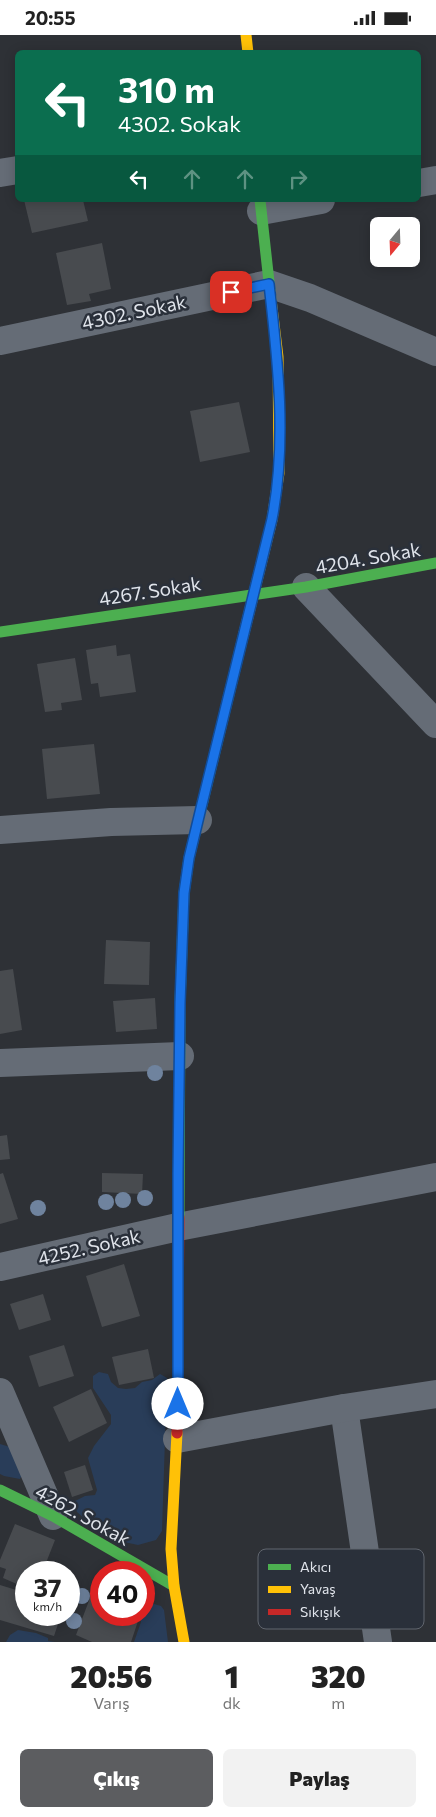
<!DOCTYPE html>
<html lang="tr">
<head>
<meta charset="utf-8">
<style>
  body { margin:0; font-family:Commissioner,sans-serif; background:#f2f2f2; color:#222; height:100vh; display:flex; flex-direction:column; font-size:19px; white-space:nowrap }
  * { box-sizing:border-box; margin:0 }
  p { font-size:16px; color:#767676 }
  .icon { flex:none; width:28px; height:28px; fill:none; stroke:currentColor; stroke-width:2; stroke-linecap:round; stroke-linejoin:round }
  .map { position:relative; height:1607px; overflow:hidden }
  .details { display:flex; flex-direction:column; background:#fff; flex:1 }
  .details>* { flex:none }
  .guide { position:absolute; left:15px; top:15px; width:406px; height:152px; border-radius:8px; box-shadow:0 2px 12px #0003; background:#0b6e4f; color:#fff; overflow:hidden }
  .needle { width:32px; rotate:199deg }
  .tools { position:absolute; left:370px; top:182px; display:grid; gap:10px }
  .tools a { display:grid; place-items:center; width:50px; height:50px; border-radius:8px; background:#fff; box-shadow:0 2px 12px #0003; font-size:25px }
  .speed { position:absolute; left:15px; top:1526px; display:flex; gap:10px; font-size:25px; font-weight:700; text-align:center }
  .speed>* { display:grid; place-content:center; width:65px; height:65px; border-radius:50%; background:#fff; box-shadow:0 2px 12px #0003; line-height:1 }
  .speed small { font-size:12px; font-weight:400 }
  .speed .limit { border:8px solid #d22; background:#fff; color:#111 }
  .pin { position:absolute; display:grid; place-items:center; width:42px; height:42px; color:#fff; margin:-21px; border-radius:10px; box-shadow:0 2px 8px #0006 }
  .me { position:absolute; width:55px; margin:-28px; rotate:0deg; stroke-linejoin:round; filter:drop-shadow(0 0 4px #0008) }
  .turn { display:flex; align-items:center; gap:18px; height:105px; padding:0 20px; font-size:22px }
  .turn .icon { width:65px; height:65px; stroke-width:2.5 }
  .turn b { display:block; font-size:35px; line-height:42px }
  .lanes { display:flex; align-items:center; height:48px; padding:0 20px; background:#0003; justify-content:center; gap:25px; direction:ltr }
  .lanes .off { opacity:.35 }
  .eta { display:flex; justify-content:space-evenly; align-items:center; height:85px; text-align:center }
  .eta b { font-size:30px; font-weight:800; line-height:35px }
  .primary-button { display:flex; gap:10px; margin-top:auto; padding:10px 20px }
  .primary-button a { flex:1; height:58px; border-radius:8px; background:#5c5d60; color:#fff; font-size:20px; font-weight:800; line-height:58px; text-align:center }
  .primary-button a+a { background:#f2f2f2; color:#222 }
  .status { display:flex; justify-content:space-between; align-items:center; height:35px; padding:0 25px; background:#fff; direction:ltr }
  .status svg { height:14px; fill:currentColor }
  .map>svg:first-child { display:block }
  .green { fill:#293d59 }
  .building { fill:#484b4f }
  .lines { fill:none; stroke-linecap:round; stroke-linejoin:round }
  .street { stroke:#656c76; stroke-width:28 }
  .fast { stroke:#4caf50; stroke-width:11 }
  .slow { stroke:#ffc107; stroke-width:11 }
  .jam { stroke:#c62828; stroke-width:11 }
  .tree { fill:#6f839e }
  .route-casing { stroke:#114b97; stroke-width:12 }
  .route { stroke:#1a73e8; stroke-width:9 }
  .labels { text-anchor:middle; stroke-width:5; stroke-linejoin:round; paint-order:stroke }
  .street-label { font-size:19px; fill:#e0e4eb; stroke:#2a303a }
  .key { fill:#2a303a; stroke:#61666f; stroke-width:1 }
  .key-label { font-size:14px; fill:#e0e4eb }
</style>
</head>
<body>
<div class="status"><b>20:55</b><svg viewBox="0 0 49 12"><path d="M0 12V9h3v3zM5 12V6h3v6zM10 12V3h3v9zM15 12V0h3v12zM26 1h20v11H26zM47 4h2v5h-2z"/></svg></div>
<div class="map">
<svg width="436" height="1607" viewBox="0 0 436 1607">
  <rect width="100%" height="100%" fill="#2e3136"/>
  <g class="green">
    <path d="M99 1337 108 1339 111 1347 118 1353 126 1354 135 1353 142 1347 152 1345 160 1339 167 1343 162 1496 156 1505 138 1510 124 1507 96 1489 86 1485 77 1477 73 1467 85 1461 95 1460 97 1455 88 1423 94 1411 111 1389V1380L93 1353V1341Z"/>
    <path d="M0 1409 10 1412 23 1437 20 1444 4 1441 0 1439Z"/>
    <path d="M154 1569 161 1571 164 1575 168 1607H134L141 1587V1580H144V1570Z"/>
    <path d="M18 1595 36 1598 48 1603V1606L55 1607H6L10 1600Z"/>
  </g>
  <g class="building">
    <path d="M24 165H83L88 186 32 198Z"/>
    <path d="M102 208 111 254 89 259 91 266 67 270 56 218Z"/>
    <path d="M239 367 250 417 200 427 190 376Z"/>
    <path d="M116 610 117 621 130 619 136 657 100 662 98 648 91 649 86 615Z"/>
    <path d="M75 623 82 665 61 668 62 675 45 677 37 629Z"/>
    <path d="M94 709 100 759 47 764 42 714Z"/>
    <path d="M106 905 150 907 149 950 104 949Z"/>
    <path d="M13 934 22 995 0 999V936Z"/>
    <path d="M155 963 157 994 116 997 113 966Z"/>
    <path d="M7 1100 10 1124 0 1125V1101Z"/>
    <path d="M3 1138 18 1184 0 1189V1139Z"/>
    <path d="M102 1138 143 1139 142 1159 102 1157Z"/>
    <path d="M124 1229 140 1281 102 1292 86 1241Z"/>
    <path d="M43 1259 51 1285 19 1295 10 1269Z"/>
    <path d="M64 1310 74 1341 39 1352 29 1321Z"/>
    <path d="M148 1314 154 1343 119 1350 112 1322Z"/>
    <path d="M91 1354 107 1388 69 1407 53 1372Z"/>
    <path d="M85 1430 93 1455 72 1462 64 1437Z"/>
    <path d="M15 1489 55 1505 42 1538H26V1553L3 1543 6 1534 0 1532V1525Z"/>
    <path d="M98 1542 101 1544V1580H135L138 1586 131 1607H92L76 1600Z"/>
    <path d="M0 1550 26 1558V1580H61L54 1601 0 1585Z"/>
  </g>
  <g class="lines">
    <g class="street">
      <path d="M0 138 18 135"/>
      <path d="M419 148 436 145"/>
      <path d="M261 176 321 165"/>
      <path d="M0 306 269 249 310 263 436 317"/>
      <path d="M306 552 436 689"/>
      <path d="M0 795 111 787 198 785"/>
      <path d="M0 1028 180 1021"/>
      <path d="M0 1232 178 1192 436 1142"/>
      <path d="M0 1357 53 1481"/>
      <path d="M344 1373 378 1607"/>
      <path d="M177 1404 344 1373 436 1359"/>
    </g>
    <g class="fast">
      <path d="M260 165 270 256"/>
      <path d="M0 597 306 552 436 528"/>
      <path d="M179 1182 180 968 184 858 189 823 244 598"/>
      <path d="M0 1455 53 1481 174 1551"/>
    </g>
    <g class="slow">
      <path d="M246 0 248 18"/>
      <path d="M244 598 272 485 279 438 278 322 270 256"/>
      <path d="M177 1398 171 1514 174 1551 184 1607"/>
    </g>
    <path class="jam" d="M177 1398 179 1182"/>
  </g>
  <g class="tree">
    <circle cx="155" cy="1038" r="8"/>
    <circle cx="145" cy="1163" r="8"/>
    <circle cx="123" cy="1165" r="8"/>
    <circle cx="106" cy="1167" r="8"/>
    <circle cx="38" cy="1173" r="8"/>
    <circle cx="82" cy="1561" r="8"/>
    <circle cx="74" cy="1586" r="8"/>
  </g>
  <g class="lines">
    <defs>
      <path id="route" d="M178 1369V1138L180 968 184 858 189 823 201 773 272 484C287 407 278 327 269 249L231 257"/>
    </defs>
    <use href="#route" class="route-casing"/>
    <use href="#route" class="route"/>
  </g>
  <g class="labels">
    <g class="street-label">
      <text transform="translate(134 277) rotate(-12)" y="7">4302. Sokak</text>
      <text transform="translate(368 523) rotate(-10)" y="7">4204. Sokak</text>
      <text transform="translate(150 556) rotate(-9)" y="7">4267. Sokak</text>
      <text transform="translate(89 1212) rotate(-13)" y="7">4252. Sokak</text>
      <text transform="translate(83 1480) rotate(29)" y="7">4262. Sokak</text>
    </g>
  </g>
  <rect x="258" y="1514" width="166" height="80" rx="8" class="key"/>
  <rect x="268" y="1529" width="23" height="6" fill="#4caf50"/>
  <rect x="268" y="1551" width="23" height="7" fill="#ffc107"/>
  <rect x="268" y="1574" width="23" height="6" fill="#c62828"/>
  <g class="key-label">
    <text x="300" y="1537">Akıcı</text>
    <text x="300" y="1559">Yavaş</text>
    <text x="300" y="1582">Sıkışık</text>
  </g>
</svg>
<div class="tools">
<a><svg class="needle" viewBox="-14 -14 28 28"><path d="M0-13l5 13h-10z" fill="#e53935"/><path d="M0 13l5-13h-10z" fill="#767676"/></svg></a>
</div>
<div class="speed"><div>37<small>km/h</small></div><div class="limit">40</div></div>
<div class="pin" style="left:231px;top:257px;background:#d93025"><svg class="icon" aria-label="arrive" viewBox="0 0 24 24"><path d="M6 21V4h12l-3 4 3 4H6"/></svg></div>
<svg class="me" style="left:178px;top:1369px" viewBox="-20 -20 40 40"><circle r="19" fill="#fff"/><path d="M0-13L10 11 0 6-10 11z" fill="#1a73e8"/></svg>
<div class="guide">
<div class="turn"><svg class="icon" aria-label="left" viewBox="0 0 24 24"><path d="M17 20v-9H6M10 6l-5 5 5 5"/></svg><div><b>310 m</b>4302. Sokak</div></div>
<div class="lanes"><svg class="icon" aria-label="left" viewBox="0 0 24 24"><path d="M17 20v-9H6M10 6l-5 5 5 5"/></svg><svg class="icon off" aria-label="ahead" viewBox="0 0 24 24"><path d="M12 20V5M6 11l6-6 6 6"/></svg><svg class="icon off" aria-label="ahead" viewBox="0 0 24 24"><path d="M12 20V5M6 11l6-6 6 6"/></svg><svg class="icon off" aria-label="right" viewBox="0 0 24 24"><path d="M7 20v-9h11M14 6l5 5-5 5"/></svg></div>
</div>
</div>
<section class="details">
<div class="eta">
<div><b>20:56</b><p>Varış</p></div>
<div><b>1</b><p>dk</p></div>
<div><b>320</b><p>m</p></div>
</div>
<div class="primary-button"><a>Çıkış</a><a>Paylaş</a></div>
</section>
</body>
</html>
